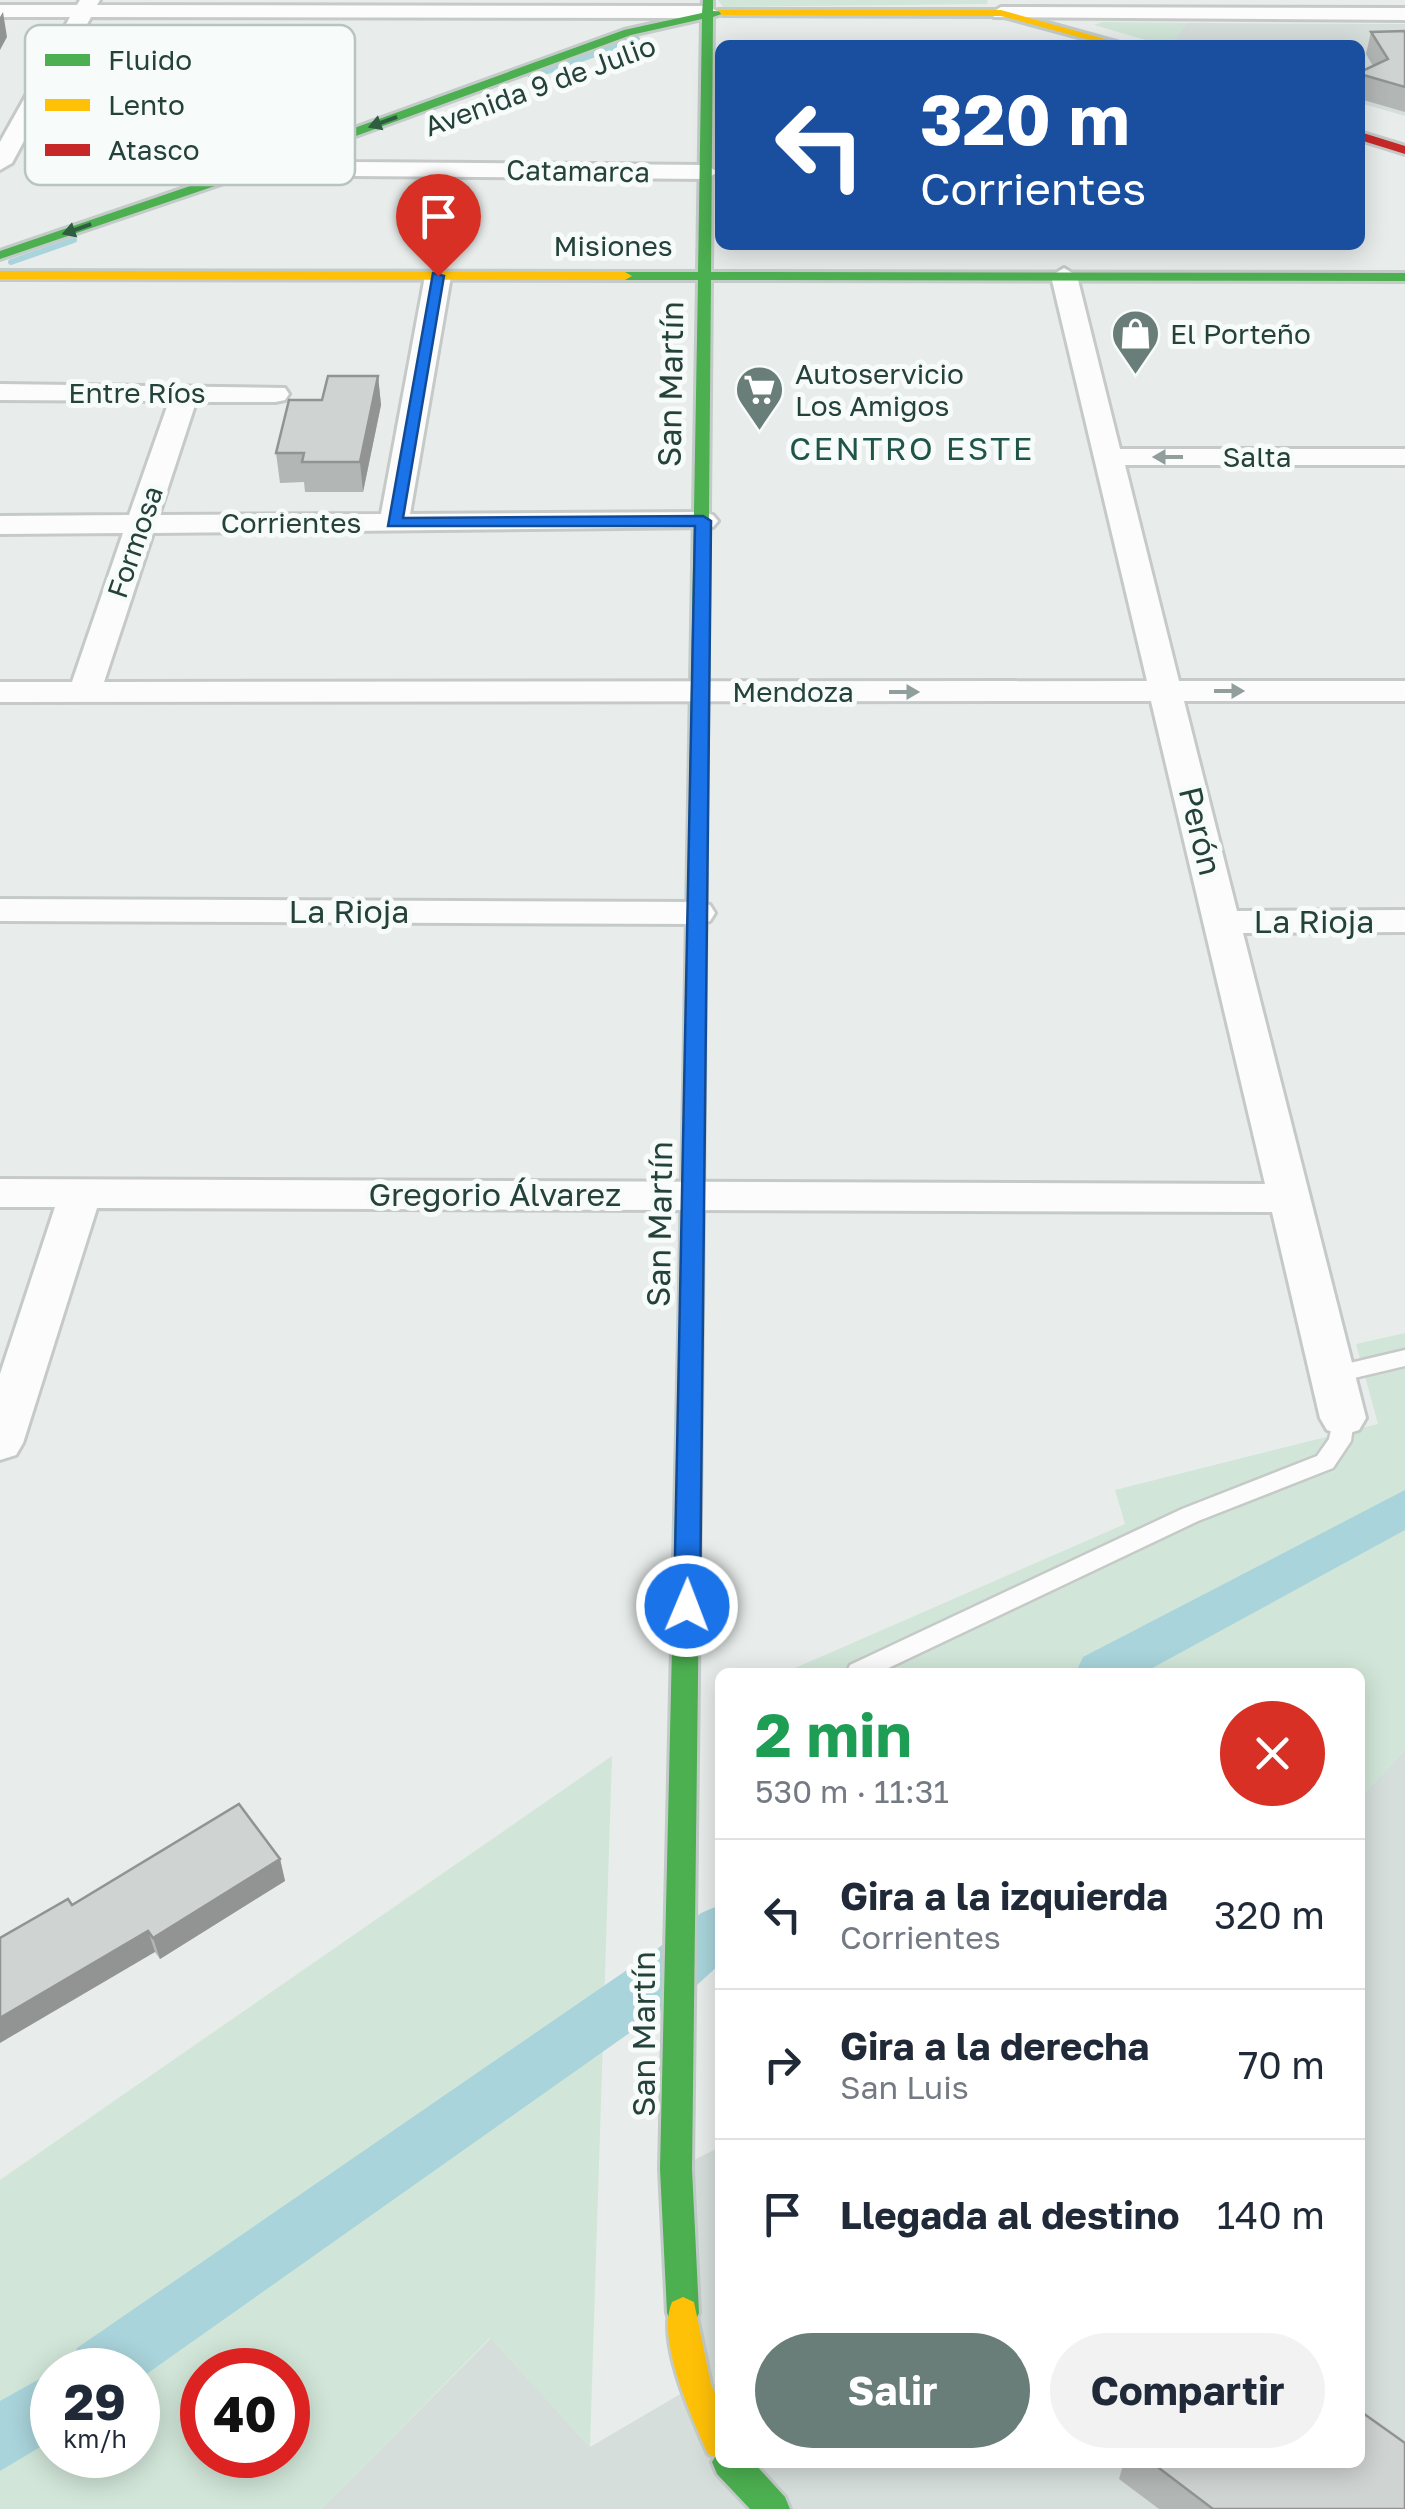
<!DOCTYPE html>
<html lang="es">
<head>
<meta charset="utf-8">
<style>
  body { margin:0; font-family:"Golos Text",sans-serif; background:#f2f2f3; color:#1f2937; height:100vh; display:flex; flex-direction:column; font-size:38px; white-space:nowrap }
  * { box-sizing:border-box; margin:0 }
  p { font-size:32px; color:#747a83 }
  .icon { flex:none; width:55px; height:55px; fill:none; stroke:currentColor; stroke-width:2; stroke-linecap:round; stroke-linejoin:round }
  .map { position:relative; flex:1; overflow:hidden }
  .side { position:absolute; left:715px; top:1668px; width:650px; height:800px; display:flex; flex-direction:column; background:#fff; border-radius:15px; box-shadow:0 5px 25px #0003 }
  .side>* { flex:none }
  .top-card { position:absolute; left:715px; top:40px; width:650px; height:210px; border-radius:15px; box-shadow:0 5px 25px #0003; background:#1a4fa0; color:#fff; overflow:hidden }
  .speed { position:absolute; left:30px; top:2348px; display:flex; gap:20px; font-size:50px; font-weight:700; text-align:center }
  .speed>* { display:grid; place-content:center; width:130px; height:130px; border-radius:50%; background:#fff; box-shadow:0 5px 25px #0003; line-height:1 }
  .speed small { font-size:25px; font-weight:400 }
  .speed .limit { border:15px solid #d22; background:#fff; color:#111 }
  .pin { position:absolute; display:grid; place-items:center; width:85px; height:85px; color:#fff; margin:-102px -42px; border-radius:50% 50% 50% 0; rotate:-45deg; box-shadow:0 0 10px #0007 }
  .pin .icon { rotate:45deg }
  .me { position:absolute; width:110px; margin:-55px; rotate:1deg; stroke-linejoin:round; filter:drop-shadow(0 0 8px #0008) }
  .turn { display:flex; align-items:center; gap:35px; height:210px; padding:0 40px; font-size:45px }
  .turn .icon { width:130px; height:130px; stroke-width:2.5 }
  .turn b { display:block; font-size:70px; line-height:85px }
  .round { display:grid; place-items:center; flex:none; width:105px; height:105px; border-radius:52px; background:#f2f2f3 }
  .summary { display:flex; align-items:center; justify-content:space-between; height:170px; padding:0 40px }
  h1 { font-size:60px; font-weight:700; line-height:75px; color:#1e9e55 }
  .cta { display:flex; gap:20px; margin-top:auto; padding:20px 40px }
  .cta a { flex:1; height:115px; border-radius:60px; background:#697e78; color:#fff; font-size:40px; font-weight:700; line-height:115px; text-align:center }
  .cta a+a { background:#f2f2f3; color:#1f2937 }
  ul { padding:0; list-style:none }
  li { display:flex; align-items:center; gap:30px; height:150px; padding:0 40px; border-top:2px solid #e0e1e3 }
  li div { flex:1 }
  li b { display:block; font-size:38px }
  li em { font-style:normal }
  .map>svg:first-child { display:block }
  .built { fill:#d6dedb }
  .green { fill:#d1e6d8; fill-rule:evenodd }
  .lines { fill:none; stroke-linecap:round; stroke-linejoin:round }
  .stream { stroke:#a9d4db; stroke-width:6 }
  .canal { fill:#a9d4db; fill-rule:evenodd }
  .lane-casing { stroke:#c5cac8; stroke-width:5 }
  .street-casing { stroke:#c5cac8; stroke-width:6 }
  .fast-casing { stroke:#c3cbc8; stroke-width:6 }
  .slow-casing { stroke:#c3cbc8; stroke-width:6 }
  .jam-casing { stroke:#c3cbc8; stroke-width:6 }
  .lane { fill:#fcfcfc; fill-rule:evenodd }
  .street { fill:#fcfcfc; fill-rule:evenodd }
  .fast { fill:#4caf50; fill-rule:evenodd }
  .slow { fill:#ffc107; fill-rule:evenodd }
  .jam { fill:#c62828; fill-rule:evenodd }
  .wall { fill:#b2b6b5 }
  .shaded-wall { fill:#919493 }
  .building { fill:#cfd4d2; stroke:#919493; stroke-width:2.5 }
  .oneway { fill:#2e5d40 }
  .oneway2 { fill:#909f9b }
  .route { fill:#1a73e8; stroke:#114b97; stroke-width:2.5 }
  .labels { text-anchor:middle; stroke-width:10; stroke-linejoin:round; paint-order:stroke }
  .far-street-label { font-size:28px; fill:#24423a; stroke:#f7fbf9 }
  .far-poi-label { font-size:28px; fill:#24423a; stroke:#f7fbf9; text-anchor:start }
  .street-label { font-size:32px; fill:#24423a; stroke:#f7fbf9 }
  .far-quarter-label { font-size:32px; letter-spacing:2.5px; fill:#1f5548; stroke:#f7fbf9 }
  .key { fill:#f7fbf9; stroke:#b8c4c0; stroke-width:2.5 }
  .key-label { font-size:28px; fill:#24423a }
</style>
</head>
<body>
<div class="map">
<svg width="1405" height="2509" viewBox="0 0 1405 2509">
  <rect width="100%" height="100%" fill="#e8edeb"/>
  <g class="built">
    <path d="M1186 23 1405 24V116L1360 103V45H1172Z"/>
    <path d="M1405 1750V2509H321L491 2338 590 2447 694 2386 676 2169 720 2147V2462H1360V1798Z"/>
  </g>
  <g class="green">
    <path d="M718 0H987L988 4 723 7Z"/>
    <path d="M1102 22 1186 23 1172 45H1163L1094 25Z"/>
    <path d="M1405 1333V1750L1360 1798V1672H786L1125 1524 1115 1490 1378 1424 1356 1344Z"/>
    <path d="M612 1756 590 2447 490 2338 321 2509H0V2180ZM138 2370V2455H52V2370ZM288 2370V2455H202V2370Z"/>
  </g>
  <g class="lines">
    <g class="stream">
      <path d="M531 77 637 39"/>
      <path d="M11 262 74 240"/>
    </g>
    <g class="canal">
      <path d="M1405 1490V1530L1145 1672H1076L1083 1657Z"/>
      <path d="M720 1905V1964L696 1986 138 2380V2370H68L77 2348 656 1950 701 1913Z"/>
      <path d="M52 2372V2440L0 2471V2401Z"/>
    </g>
    <defs>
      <g id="lane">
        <path d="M1405 1350V1366L1333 1383 1326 1381 1322 1375 1326 1369 1333 1367Z"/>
        <path d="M1343 1410 1351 1412 1354 1418 1351 1441 1333 1468 1198 1521 880 1672H847L850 1665 1182 1509 1317 1456 1329 1439 1335 1412Z"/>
      </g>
      <g id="street">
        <path d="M80 0H100L97 5 708 6 718 12 708 18 91 17 12 163 0 170V142L70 17H0V5H77Z"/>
        <path d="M1001 7 1405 8V20L994 17 991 13Z"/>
        <path d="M270 156 355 162 706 165 718 172 706 179 355 176 262 168V158Z"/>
        <path d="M438 268 451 276 410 514 703 512 713 515 718 521 713 527 153 533 104 682 1147 681 1051 276 1064 268 1077 276 1120 449H1405V465H1125L1179 681H1405V701H1184L1237 911 1405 910V932L1243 933 1366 1418 1359 1430 1343 1435 1327 1430 1320 1418 1272 1212 97 1208 23 1443 16 1455 0 1460V1374L55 1207H0V1179L1265 1184 1151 701 0 702V682H72L123 533 0 534V516L129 515 169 401 0 400V384L285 388 289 394 285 400 275 402H196L159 515 381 514 425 276Z"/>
        <path d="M0 899 697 902 710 905 715 913 710 921 697 924 0 921Z"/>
      </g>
      <g id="fast">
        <path d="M703 0H713V11L727 12 713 17 711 272 1405 273V281L711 280 704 1086 694 1093 684 1086 698 280H625L618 276 625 272H698L702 19 631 35 274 166 0 259V251L266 160 624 30 702 13Z"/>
        <path d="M689 1421 698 1424 701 1430 692 2169 699 2313 694 2324 683 2329 672 2324 667 2313 660 2169 677 1430 680 1424Z"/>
        <path d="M720 2449V2462H753L785 2497 790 2509H750L717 2474 712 2462Z"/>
      </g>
      <g id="slow">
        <path d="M718 10H1001L1127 45H1108L1001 16 722 15Z"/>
        <path d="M0 271 625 272 632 276 625 280 0 279Z"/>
        <path d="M694 1079 704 1086 701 1430 698 1436H680L677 1430 684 1086Z"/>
        <path d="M683 2297 694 2302 711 2384 720 2404V2459L708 2454C692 2418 656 2340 672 2302Z"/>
      </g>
      <path id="jam" d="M1360 132 1405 146V154L1360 140Z"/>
    </defs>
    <use href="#lane" class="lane-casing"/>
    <use href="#street" class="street-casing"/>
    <use href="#fast" class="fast-casing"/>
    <use href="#slow" class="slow-casing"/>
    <use href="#jam" class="jam-casing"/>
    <use href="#lane" class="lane"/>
    <use href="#street" class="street"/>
    <use href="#fast" class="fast"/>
    <use href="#slow" class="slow"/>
    <use href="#jam" class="jam"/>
  </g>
  <g class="wall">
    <path d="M1405 31V112L1360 99V72L1373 66 1366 54 1371 32Z"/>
    <path d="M378 376 381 405 363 492H305L304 482 280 483 276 453 322 400Z"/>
    <path d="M280 1859 285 1881 160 1959 155 1952 72 1905Z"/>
    <path d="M1124 2462H1360L1405 2509H1159L1119 2479Z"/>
  </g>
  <g class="shaded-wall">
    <path d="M3 12 7 37 0 50V17Z"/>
    <path d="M378 376 381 405 363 492 360 462Z"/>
    <path d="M280 1859 285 1881 160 1959 153 1938Z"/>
    <path d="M148 1931 155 1952 0 2043V2018Z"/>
  </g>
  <g class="building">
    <path d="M1405 31V87L1360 74V72L1388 59 1371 32Z"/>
    <path d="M328 376H378L360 462H302L304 453H276L289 400H322Z"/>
    <path d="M239 1804 280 1859 153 1938 148 1931 0 2018V1938L68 1899 72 1905Z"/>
    <path d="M1360 2411 1405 2443V2509H1213L1151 2462H1360Z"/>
  </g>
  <defs><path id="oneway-solid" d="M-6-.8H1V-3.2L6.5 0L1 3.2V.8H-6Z" transform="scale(2.5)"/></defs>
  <g class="oneway">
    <use href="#oneway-solid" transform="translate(383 122) rotate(160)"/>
    <use href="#oneway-solid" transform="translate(77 229) rotate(161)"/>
  </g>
  <g class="oneway2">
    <use href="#oneway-solid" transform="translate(1168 457) rotate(-180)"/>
    <use href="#oneway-solid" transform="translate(1229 691)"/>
    <use href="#oneway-solid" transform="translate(904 692)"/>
  </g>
  <path class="route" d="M433 273 444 276 403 518 703 516 711 521 700 1606 687 1617 674 1606 695 526H388Z"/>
  <defs>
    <symbol id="shop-pin" viewBox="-11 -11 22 30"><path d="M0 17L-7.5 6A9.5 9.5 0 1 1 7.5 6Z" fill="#697e78" stroke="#f7fbf9"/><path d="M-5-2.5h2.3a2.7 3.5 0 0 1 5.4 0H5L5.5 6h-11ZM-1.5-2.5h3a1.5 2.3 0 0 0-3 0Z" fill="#fff"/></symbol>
    <symbol id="supermarket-pin" viewBox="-11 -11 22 30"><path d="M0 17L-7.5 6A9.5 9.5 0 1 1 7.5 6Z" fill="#697e78" stroke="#f7fbf9"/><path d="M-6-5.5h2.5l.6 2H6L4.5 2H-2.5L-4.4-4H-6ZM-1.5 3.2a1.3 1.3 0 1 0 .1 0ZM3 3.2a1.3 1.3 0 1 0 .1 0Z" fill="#fff"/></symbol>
  </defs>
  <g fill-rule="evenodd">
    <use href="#shop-pin" x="1108" y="306" width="55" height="75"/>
    <use href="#supermarket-pin" x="732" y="362" width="55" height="75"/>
  </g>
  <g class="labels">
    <g class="far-street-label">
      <text transform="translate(540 86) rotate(-20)" y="10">Avenida 9 de Julio</text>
      <text transform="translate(578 171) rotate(1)" y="10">Catamarca</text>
      <text x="613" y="256">Misiones</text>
      <text x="137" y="403">Entre Ríos</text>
      <text x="1257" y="467">Salta</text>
      <text x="291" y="533">Corrientes</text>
      <text transform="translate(135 542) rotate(-71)" y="10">Formosa</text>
      <text x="793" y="702">Mendoza</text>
    </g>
    <g class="far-poi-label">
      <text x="1170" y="344">El Porteño</text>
      <text x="795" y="384">Autoservicio<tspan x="795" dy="32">Los Amigos</tspan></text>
    </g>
    <g class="street-label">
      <text transform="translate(671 384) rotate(-89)" y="11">San Martín</text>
      <text transform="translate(1200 831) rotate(76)" y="11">Perón</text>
      <text x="349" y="923">La Rioja</text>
      <text x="1314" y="933">La Rioja</text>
      <text x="495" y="1206">Gregorio Álvarez</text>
      <text transform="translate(660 1224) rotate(-89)" y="11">San Martín</text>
      <text transform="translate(644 2034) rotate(-90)" y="11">San Martín</text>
    </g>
    <g class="far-quarter-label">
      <text x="912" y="460">CENTRO ESTE</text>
    </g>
  </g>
  <rect x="25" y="25" width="330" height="160" rx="15" class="key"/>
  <rect x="45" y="54" width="45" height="12" fill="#4caf50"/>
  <rect x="45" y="99" width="45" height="12" fill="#ffc107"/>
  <rect x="45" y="144" width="45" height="12" fill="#c62828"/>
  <g class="key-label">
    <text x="108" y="70">Fluido</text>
    <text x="108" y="115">Lento</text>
    <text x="108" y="160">Atasco</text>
  </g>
</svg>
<div class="speed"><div>29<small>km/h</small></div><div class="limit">40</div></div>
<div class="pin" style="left:438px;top:276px;background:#d93025"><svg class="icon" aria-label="arrive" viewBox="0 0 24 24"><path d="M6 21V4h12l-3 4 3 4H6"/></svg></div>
<svg class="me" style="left:687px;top:1606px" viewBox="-20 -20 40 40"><circle r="17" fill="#1a73e8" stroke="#fff" stroke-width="3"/><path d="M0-11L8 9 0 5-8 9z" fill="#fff"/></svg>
<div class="top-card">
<div class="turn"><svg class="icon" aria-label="left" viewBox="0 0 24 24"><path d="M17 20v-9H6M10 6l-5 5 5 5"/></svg><div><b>320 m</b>Corrientes</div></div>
</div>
<section class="side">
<div class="summary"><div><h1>2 min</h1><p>530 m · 11:31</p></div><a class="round" style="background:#d93025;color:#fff"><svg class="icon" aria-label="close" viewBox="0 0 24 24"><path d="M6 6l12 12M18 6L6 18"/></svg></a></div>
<ul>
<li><svg class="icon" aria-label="left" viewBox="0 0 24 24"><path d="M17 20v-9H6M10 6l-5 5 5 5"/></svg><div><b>Gira a la izquierda</b><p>Corrientes</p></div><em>320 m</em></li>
<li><svg class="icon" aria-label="right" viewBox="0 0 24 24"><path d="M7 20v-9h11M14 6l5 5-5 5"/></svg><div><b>Gira a la derecha</b><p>San Luis</p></div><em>70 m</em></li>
<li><svg class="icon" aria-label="arrive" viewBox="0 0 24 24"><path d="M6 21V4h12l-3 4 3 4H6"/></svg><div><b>Llegada al destino</b></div><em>140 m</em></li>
</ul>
<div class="cta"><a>Salir</a><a>Compartir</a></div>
</section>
</div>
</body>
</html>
